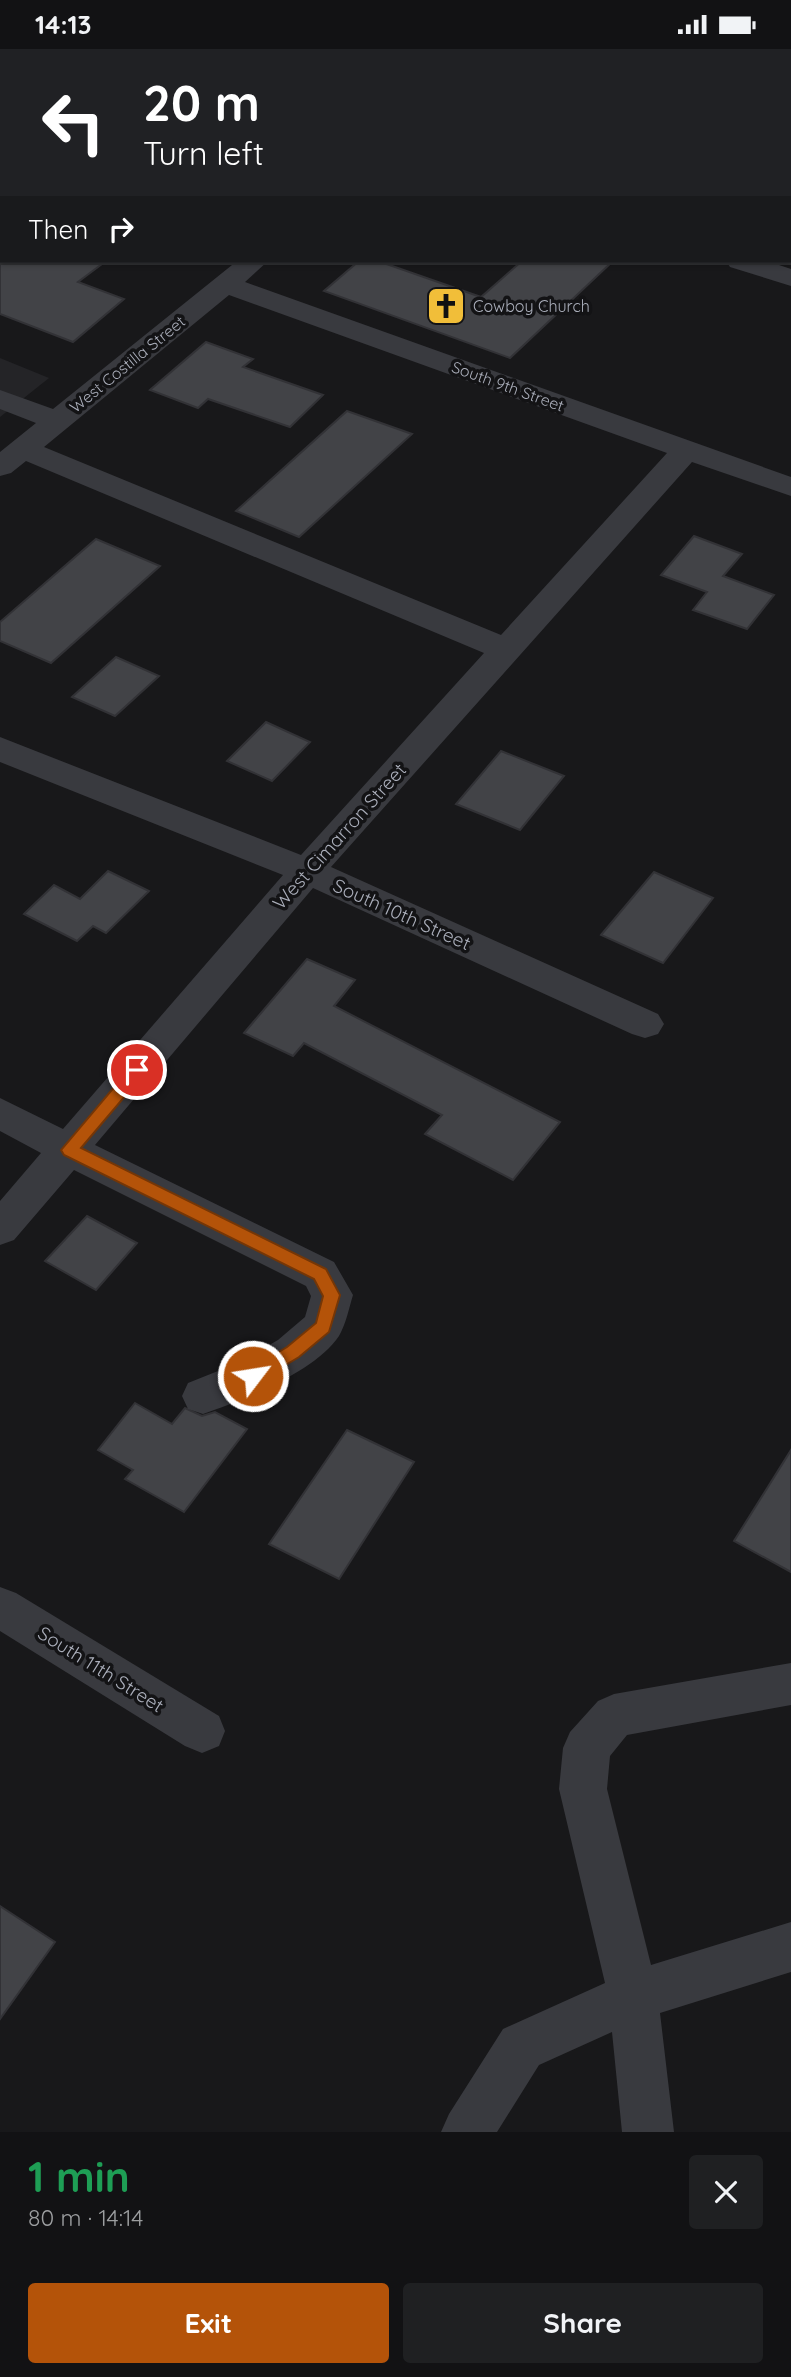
<!DOCTYPE html>
<html lang="en">
<head>
<meta charset="utf-8">
<style>
  body { margin:0; font-family:Quicksand,sans-serif; background:#1f2022; color:#f1f3f6; height:100vh; display:flex; flex-direction:column; font-size:26px; white-space:nowrap }
  * { box-sizing:border-box; margin:0 }
  p { font-size:23px; color:#9c9ea0 }
  .icon { flex:none; width:38px; height:38px; fill:none; stroke:currentColor; stroke-width:2; stroke-linecap:round; stroke-linejoin:round }
  .map { position:relative; height:2083px; overflow:hidden }
  .side { display:flex; flex-direction:column; background:#121214; flex:1 }
  .side>* { flex:none }
  .banner { position:absolute; left:0px; top:0px; width:791px; height:214px; box-shadow:0 2px 5px #0004,0 0 0 2px #313234; background:#202124; color:#fff; overflow:hidden }
  .pin { position:absolute; display:grid; place-items:center; width:60px; height:60px; color:#fff; margin:-30px; border:4px solid #fff; border-radius:50%; box-shadow:0 2px 7px #0007 }
  .me { position:absolute; width:77px; margin:-38px; rotate:59deg; stroke-linejoin:round; filter:drop-shadow(0 0 5px #0008) }
  .turn { display:flex; align-items:center; gap:24px; height:147px; padding:0 28px; font-size:32px }
  .turn .icon { width:91px; height:91px; stroke-width:2.5 }
  .turn b { display:block; font-size:49px; line-height:60px }
  .then { display:flex; align-items:center; height:66px; padding:0 28px; background:#0003; gap:14px; font-size:26px }
  .round { display:grid; place-items:center; flex:none; width:74px; height:74px; border-radius:7px; background:#1f2022 }
  .summary { display:flex; align-items:center; justify-content:space-between; height:119px; padding:0 28px }
  h1 { font-size:42px; font-weight:700; line-height:52px; color:#1e9e55 }
  .cta { display:flex; gap:14px; margin-top:auto; padding:14px 28px }
  .cta a { flex:1; height:80px; border-radius:7px; background:#b45309; color:#fff; font-size:28px; font-weight:700; line-height:80px; text-align:center }
  .cta a+a { background:#1f2022; color:#f1f3f6 }
  .status { display:flex; justify-content:space-between; align-items:center; height:49px; padding:0 35px; background:#121214; direction:ltr }
  .status svg { height:19px; fill:currentColor }
  .map>svg:first-child { display:block }
  .built { fill:#242427 }
  .building { fill:#424347; stroke:#323236; stroke-width:2 }
  .lines { fill:none; stroke-linecap:round; stroke-linejoin:round }
  .minor { fill:#393a3f; fill-rule:evenodd }
  .major { fill:#55575e; fill-rule:evenodd }
  .route { fill:#b45309; stroke:#753606; stroke-width:2 }
  .labels { text-anchor:middle; stroke-width:7; stroke-linejoin:round; paint-order:stroke }
  .far-poi-label { font-size:16px; fill:#aaaeba; stroke:#131315; text-anchor:start }
  .far-street-label { font-size:16px; fill:#aaaeba; stroke:#131315 }
  .street-label { font-size:19px; fill:#aaaeba; stroke:#131315 }
</style>
</head>
<body>
<div class="status"><b>14:13</b><svg viewBox="0 0 49 12"><path d="M0 12V9h3v3zM5 12V6h3v6zM10 12V3h3v9zM15 12V0h3v12zM26 1h20v11H26zM47 4h2v5h-2z"/></svg></div>
<div class="map">
<svg width="791" height="2083" viewBox="0 0 791 2083">
  <rect width="100%" height="100%" fill="#18181a"/>
  <path class="built" d="M0 309 49 329 0 368Z"/>
  <g class="building">
    <path d="M0 212H106L78 233 124 250 73 293 0 265Z"/>
    <path d="M359 212H378L481 248 522 212H613L510 309 324 242Z"/>
    <path d="M206 293 253 310 243 318 323 346 290 378 208 350 198 359 150 341Z"/>
    <path d="M347 362 412 385 299 488 236 462Z"/>
    <path d="M694 487 742 505 723 527 774 546 747 580 693 561 707 543 661 526Z"/>
    <path d="M96 490 160 517 51 614 0 592V573Z"/>
    <path d="M116 608 159 627 115 667 72 648Z"/>
    <path d="M266 673 310 693 272 732 227 712Z"/>
    <path d="M501 702 564 727 520 781 456 755Z"/>
    <path d="M108 822 149 842 106 884 93 877 77 892 24 865 54 836 80 850Z"/>
    <path d="M654 823 713 849 663 914 601 886Z"/>
    <path d="M307 910 355 931 334 957 560 1073 513 1131 425 1085 442 1066 304 994 293 1007 244 984Z"/>
    <path d="M87 1167 137 1194 96 1241 45 1212Z"/>
    <path d="M135 1354 172 1375 185 1359 202 1367 215 1363 247 1380 184 1463 125 1430 133 1421 98 1401Z"/>
    <path d="M347 1381 414 1413 339 1530 269 1495Z"/>
    <path d="M791 1401V1523L734 1492Z"/>
    <path d="M0 1857 55 1893 0 1970Z"/>
  </g>
  <g class="lines">
    <g class="minor">
      <path d="M198 0H223L197 2Z"/>
      <path d="M372 0H399L371 2Z"/>
      <path d="M499 0H524L498 2Z"/>
      <path d="M791 70V88L789 89V71Z"/>
      <path d="M237 212H268L245 233 791 428V447L692 413 331 818 658 965 664 975 658 985 645 989 632 985 313 839 95 1096 334 1213 353 1246C349 1259 346 1275 339 1287 315 1323 243 1351 203 1365L188 1360 182 1347 188 1334 238 1314 278 1291 305 1268 311 1247 306 1237 74 1121 14 1191 0 1196V1152L41 1104 0 1082V1049L63 1080 283 826 0 713V688L301 806 484 604 26 412 11 424 0 427V403L36 374 0 360V341L53 360ZM229 246 667 404 501 586 44 398Z"/>
      <path d="M726 212H767L791 220V237L730 218Z"/>
      <path d="M0 1538 16 1544 219 1667 225 1682 219 1697 202 1704 185 1697 0 1582Z"/>
      <path d="M791 1614V1656L627 1686 610 1707 607 1740 651 1916 791 1873V1923L660 1964 674 2083H622L612 1983 539 2016 497 2083H441L449 2065 503 1980 605 1934 559 1740 563 1699 570 1683 598 1652 614 1645Z"/>
    </g>
    <g class="major">
      <path d="M576 0H604L605 2H577Z"/>
      <path d="M687 0H716L717 2H688Z"/>
      <path d="M789 18 791 19V35L789 34Z"/>
      <rect x="789" y="51" width="2" height="16"/>
    </g>
  </g>
  <path class="route" d="M137 1015 143 1017 145 1021 143 1026 81 1099 326 1220 340 1246 329 1283 299 1308 259 1332 253 1334 247 1332 244 1327 247 1322 287 1298 316 1274 323 1247 314 1230 64 1106 61 1101 132 1017Z"/>
  <defs>
    <symbol id="church-square" viewBox="-11 -11 22 22"><rect x="-9" y="-9" width="18" height="18" rx="4" fill="#f1be39" stroke="#131315"/><path d="M-1.2-6h2.4v3.5h3.3v2.4h-3.3V6h-2.4V-.1h-3.3v-2.4h3.3Z" fill="#111"/></symbol>
  </defs>
  <g fill-rule="evenodd">
    <use href="#church-square" x="424" y="235" width="44" height="44"/>
  </g>
  <g class="labels">
    <g class="far-poi-label">
      <text x="473" y="263">Cowboy Church</text>
    </g>
    <g class="far-street-label">
      <text transform="translate(127 315) rotate(-39)" y="6">West Costilla Street</text>
      <text transform="translate(508 337) rotate(20)" y="6">South 9th Street</text>
    </g>
    <g class="street-label">
      <text transform="translate(339 787) rotate(-48)" y="7">West Cimarron Street</text>
      <text transform="translate(402 865) rotate(24)" y="7">South 10th Street</text>
      <text transform="translate(101 1620) rotate(32)" y="7">South 11th Street</text>
    </g>
  </g>
</svg>
<div class="pin" style="left:137px;top:1021px;background:#d93025"><svg class="icon" aria-label="arrive" viewBox="0 0 24 24"><path d="M6 21V4h12l-3 4 3 4H6"/></svg></div>
<svg class="me" style="left:253px;top:1327px" viewBox="-20 -20 40 40"><circle r="17" fill="#b45309" stroke="#fff" stroke-width="3"/><path d="M0-11L8 9 0 5-8 9z" fill="#fff"/></svg>
<div class="banner">
<div class="turn"><svg class="icon" aria-label="left" viewBox="0 0 24 24"><path d="M17 20v-9H6M10 6l-5 5 5 5"/></svg><div><b>20 m</b>Turn left</div></div>
<div class="then">Then<svg class="icon" aria-label="right" viewBox="0 0 24 24"><path d="M7 20v-9h11M14 6l5 5-5 5"/></svg></div>
</div>
</div>
<section class="side">
<div class="summary"><div><h1>1 min</h1><p>80 m · 14:14</p></div><a class="round"><svg class="icon" aria-label="close" viewBox="0 0 24 24"><path d="M6 6l12 12M18 6L6 18"/></svg></a></div>
<div class="cta"><a>Exit</a><a>Share</a></div>
</section>
</body>
</html>
